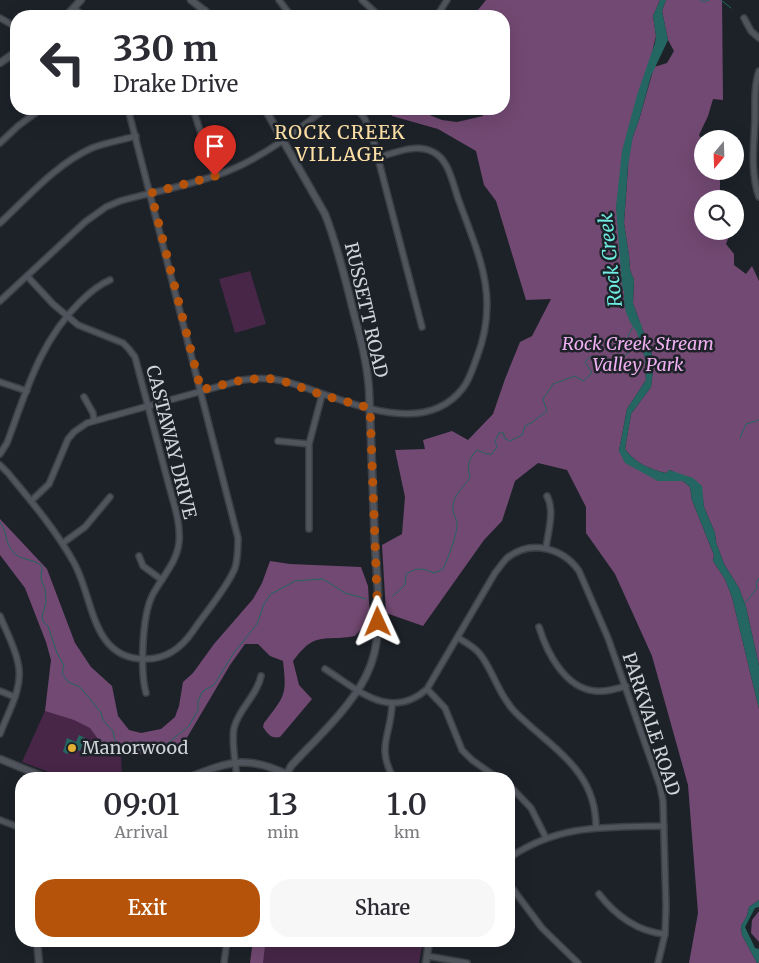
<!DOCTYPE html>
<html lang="en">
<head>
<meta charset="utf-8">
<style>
  body { margin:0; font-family:Merriweather,serif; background:#f7f7f7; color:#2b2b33; height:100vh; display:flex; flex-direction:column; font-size:19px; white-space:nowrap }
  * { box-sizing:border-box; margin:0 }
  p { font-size:16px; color:#7c7c81 }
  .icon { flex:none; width:28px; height:28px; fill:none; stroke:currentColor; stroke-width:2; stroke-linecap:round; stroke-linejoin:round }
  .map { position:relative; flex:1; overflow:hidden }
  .drawer { position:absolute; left:15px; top:772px; width:500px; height:175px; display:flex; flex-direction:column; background:#fff; border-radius:20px; box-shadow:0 5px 20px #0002 }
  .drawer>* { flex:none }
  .banner { position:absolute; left:10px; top:10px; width:500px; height:105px; border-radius:20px; box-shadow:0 5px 20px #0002; background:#fff; color:#2b2b33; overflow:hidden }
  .needle { width:32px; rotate:199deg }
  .tools { position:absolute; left:694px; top:130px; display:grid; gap:10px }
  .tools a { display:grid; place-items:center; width:50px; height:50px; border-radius:50%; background:#fff; box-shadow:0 5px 20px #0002; font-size:25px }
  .pin { position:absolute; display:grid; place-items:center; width:42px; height:42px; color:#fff; margin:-51px -21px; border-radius:50% 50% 50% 0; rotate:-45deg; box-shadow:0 0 5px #0007 }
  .pin .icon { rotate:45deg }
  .me { position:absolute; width:55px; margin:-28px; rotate:359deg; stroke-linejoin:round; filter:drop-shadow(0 0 4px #0008) }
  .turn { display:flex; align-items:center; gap:18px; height:105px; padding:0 20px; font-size:22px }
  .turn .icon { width:65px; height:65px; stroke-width:2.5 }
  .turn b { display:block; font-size:35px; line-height:42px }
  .eta { display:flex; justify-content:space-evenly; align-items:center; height:85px; text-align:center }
  .eta b { font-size:30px; font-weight:600; line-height:35px }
  .primary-button { display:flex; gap:10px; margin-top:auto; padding:10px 20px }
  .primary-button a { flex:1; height:58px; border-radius:20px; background:#b45309; color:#fff; font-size:20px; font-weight:600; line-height:58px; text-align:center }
  .primary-button a+a { background:#f7f7f7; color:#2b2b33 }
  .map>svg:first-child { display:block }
  .green { fill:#472648 }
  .forest { fill:#724972 }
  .water { fill:#246661 }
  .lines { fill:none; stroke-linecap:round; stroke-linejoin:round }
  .stream { stroke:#246661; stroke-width:1 }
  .river { stroke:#246661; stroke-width:8 }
  .minor-casing { stroke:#3b3f45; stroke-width:8 }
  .tertiary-casing { stroke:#3b3f45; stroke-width:9 }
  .minor { stroke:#50555d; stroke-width:5 }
  .tertiary { stroke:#50555d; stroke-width:6 }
  .route { stroke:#b45309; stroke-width:9; stroke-dasharray:0 16.2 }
  .poi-dot { fill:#e1af34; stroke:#1d2229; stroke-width:2 }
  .labels { text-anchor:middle; stroke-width:5; stroke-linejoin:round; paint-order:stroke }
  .street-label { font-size:18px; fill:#d0d4d8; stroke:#1d2229 }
  .park-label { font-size:18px; font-style:italic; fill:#f0aff0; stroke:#1d2229 }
  .poi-label { font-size:18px; fill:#d0d4d8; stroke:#1d2229; text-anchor:start }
  .neighbourhood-label { font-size:19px; letter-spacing:1px; fill:#fce0a6; stroke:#1d2229 }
  .water-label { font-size:19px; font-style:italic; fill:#70ede3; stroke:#1d2229 }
</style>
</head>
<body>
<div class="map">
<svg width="759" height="963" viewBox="0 0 759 963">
  <rect width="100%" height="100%" fill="#1d2229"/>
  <g class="green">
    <path d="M250 271 266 324 235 333 219 279Z"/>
    <path d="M64 706 110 740 121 756 122 779H67L22 762 45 711Z"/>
    <path d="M253 941H423L419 963H250Z"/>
  </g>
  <g class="forest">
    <path d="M486 0H660L653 16 656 36 650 61 616 207 638 333 645 358 646 380 627 409 619 451 658 481H683L690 487 692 500 714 555 713 561 725 579 732 597 759 709V900L749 907 747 916 741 926 742 935 757 963 759 962V963H689L698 913 688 785 652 656 615 574 586 533V507L567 470 538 463 515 481 502 521 484 540 423 626 386 613 382 545 402 534 405 497 395 450 425 449 423 440 452 431 468 440 493 414 505 379 520 342 532 336 551 299 526 300 496 201 484 185 476 151 438 129 392 116 391 109H414L442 120 457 122 483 116V109H504V16H473Z"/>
    <path d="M666 0H722L723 100 713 99 708 116 699 135 702 141V171L720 174V193L723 199H702V231H731L726 244 734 254V265L746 274 752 266 759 281V666L746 607 739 588 724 564 716 542 715 533 704 507 701 486 670 470 666 473C649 469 635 463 625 449L631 414 651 387 653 370 651 347 643 331 633 303 634 280 630 270 629 256 624 223 629 153 633 136 639 120 654 67 667 63 674 51 668 40 662 11Z"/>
    <path d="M0 519 47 569 75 643 91 667 112 686 118 716 129 730 141 733 161 729 175 717 179 706 183 682 193 673 214 644 253 599 262 583 270 561 290 564 361 567 368 586 370 620 355 636C322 642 316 630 293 661L299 685 312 699 280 737C271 739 268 734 263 727L264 723C285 695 287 696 283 661L270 656 258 644H245L230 665 182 746 166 752 121 756 111 753 104 747 90 728 74 720 45 711 51 660 46 642 25 588 0 555Z"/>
    <path d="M759 911V942L751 933 752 920Z"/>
    <path d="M253 941H281L265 946 263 963H250Z"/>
  </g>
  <g class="water">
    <path d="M660 0H666L662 11 668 40 651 76 639 120 633 136 628 166 624 223 629 256 630 270 634 280 633 303 643 331 651 347 653 370 651 387 631 414 625 449C635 463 649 469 666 473L669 470 693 478 702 486 704 507 715 533 716 542 724 564 739 588 746 607 759 666V709L732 597 725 579 713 561 714 555 692 500 690 487 683 481H658L625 463 619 451 627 409 646 380 645 358 622 286 616 207 622 151 637 95 655 43 656 36 653 16Z"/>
    <path d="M79 735 85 738 80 751 71 748 68 754 63 752 67 738 76 742Z"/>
    <path d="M759 900V907L755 908 745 927 755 948 759 949V962L757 963 742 935 741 926 747 916 749 907Z"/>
  </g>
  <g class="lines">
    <g class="stream">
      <path d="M700 0 704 2 709 0"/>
      <path d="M721 0 731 8"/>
      <path d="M740 438 746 424 759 420"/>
      <path d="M0 522C7 531 5 543 13 552 21 561 33 558 42 566L41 579 45 589 46 602 42 617 43 622 48 626 57 653 64 666 62 673 68 682 80 687 95 705 101 713 103 720 113 731 116 745H125L136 751 163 747 189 726 198 710V701L203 691 214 685 233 654 257 624 264 604 271 594 295 581 323 579 345 593 366 599"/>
      <path d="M393 596 405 585 406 574C417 567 422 568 434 573L443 569C448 559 458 532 457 523 456 518 452 512 453 507 453 494 465 487 470 477 467 464 468 460 477 450L487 454H492L497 447 495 441 499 433H504V438L510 441 522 435 525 426 531 423 547 411 543 399 553 384 575 376 583 381 592 373 585 362 590 357 608 369 632 350 631 345 627 343 628 336 635 323"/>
      <path d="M743 603 746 602 757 588 756 583 759 578"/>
    </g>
    <path class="river" d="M628 294C627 306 631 317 638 327"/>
    <defs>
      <g id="minor">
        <path d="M279 0 291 16"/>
        <path d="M362 0 379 16"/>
        <path d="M74 8 83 16"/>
        <path d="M200 16 205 10"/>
        <path d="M437 16 447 0"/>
        <path d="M0 18 16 27"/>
        <path d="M744 18 751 31 759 38"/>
        <path d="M759 71C754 86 755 103 755 119 754 144 750 172 759 197"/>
        <path d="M193 109 215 176"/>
        <path d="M357 109 365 119 373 139 422 327"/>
        <path d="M0 143 18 126 41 109"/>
        <path d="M0 223C28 197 56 164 92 148 105 143 122 140 136 136"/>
        <path d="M27 276 53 304 78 325 123 343 128 348 135 357C146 399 157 440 168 482 173 501 181 523 179 542 177 563 161 578 152 596 142 617 140 671 146 693"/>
        <path d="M0 301 85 222 106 207 120 201C156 191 194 185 228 171 263 157 295 132 325 109"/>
        <path d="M0 382 27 391"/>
        <path d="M84 397 93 413 94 420"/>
        <path d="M278 441 309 444"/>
        <path d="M0 454 7 443C26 392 40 341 80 302 90 292 98 285 110 280"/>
        <path d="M0 465 8 473C31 501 55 529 73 561 94 596 90 660 146 659 167 659 182 647 193 631 205 613 227 588 235 568 238 558 238 548 238 538L128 109"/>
        <path d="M31 501 49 484 68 439 74 432 87 423 242 380C256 378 270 378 284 381 336 395 421 443 463 388 470 379 473 367 477 357 500 297 479 256 459 201 453 185 449 159 433 152 415 143 396 153 378 157"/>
        <path d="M309 529V444L322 395"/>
        <path d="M63 543 85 527 110 497"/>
        <path d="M546 548C548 531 555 511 547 496"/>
        <path d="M139 556 143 566 162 580"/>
        <path d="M0 616C6 631 15 647 18 663 24 687 8 712 0 734"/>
        <path d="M539 627C547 653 565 688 595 691 606 692 616 689 626 686"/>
        <path d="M458 638C465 642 473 646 479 653 490 665 497 689 508 703 513 712 522 718 529 725 563 755 596 777 596 827"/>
        <path d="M325 669C357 689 390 722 427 689L495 573C499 568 503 562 507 558 531 539 563 548 579 571L608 638 660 786 663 801 666 907 665 934 658 963"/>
        <path d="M427 689 445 708 462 750 472 760 499 779"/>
        <path d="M0 691 15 697"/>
        <path d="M392 703C392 734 375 746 394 779"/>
        <path d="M237 779C236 763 231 743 234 728 239 708 257 696 261 676"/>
        <path d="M509 785 531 808 546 838"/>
        <path d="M0 820 21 828"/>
        <path d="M509 858C558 824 606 827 664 826"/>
        <path d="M509 884 542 928 578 963"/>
        <path d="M599 894C615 915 638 932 665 934"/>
        <path d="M217 941 226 942"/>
        <path d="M427 956 467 963"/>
        <path d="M224 963 227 941"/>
      </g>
      <g id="tertiary">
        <path d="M191 0 211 16"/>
        <path d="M66 16 81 0"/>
        <path d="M0 63 16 52"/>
        <path d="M265 109 325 214C337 245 345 277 353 310 360 336 367 362 369 389 371 441 373 493 375 545 377 587 386 637 366 676 350 708 315 740 291 766L287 774"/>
        <path d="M0 759 49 779"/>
        <path d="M185 779C232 760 250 754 296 779"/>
        <path d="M37 941 39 963"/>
        <path d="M426 963 429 941"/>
      </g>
    </defs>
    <use href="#minor" class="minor-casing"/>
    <use href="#tertiary" class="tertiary-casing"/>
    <use href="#minor" class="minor"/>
    <use href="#tertiary" class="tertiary"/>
  </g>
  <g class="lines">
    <path class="route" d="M215 176 151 193 201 390 242 380 266 378 283 381 322 395 370 408 378 622"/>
  </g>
  <circle class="poi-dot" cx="72" cy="748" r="5"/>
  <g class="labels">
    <g class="street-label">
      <text transform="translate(366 310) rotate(77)" y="6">RUSSETT ROAD</text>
      <text transform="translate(171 442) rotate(76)" y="6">CASTAWAY DRIVE</text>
      <text transform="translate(651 724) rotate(72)" y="6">PARKVALE ROAD</text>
    </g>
    <g class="park-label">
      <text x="638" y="350">Rock Creek Stream<tspan x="638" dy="21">Valley Park</tspan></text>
    </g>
    <g class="poi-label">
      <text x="82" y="754">Manorwood</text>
    </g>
    <g class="neighbourhood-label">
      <text x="340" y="139">ROCK CREEK<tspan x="340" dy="22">VILLAGE</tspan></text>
    </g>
    <g class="water-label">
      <text transform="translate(610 260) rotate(-96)" y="7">Rock Creek</text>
    </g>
  </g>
</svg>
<div class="tools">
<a><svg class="needle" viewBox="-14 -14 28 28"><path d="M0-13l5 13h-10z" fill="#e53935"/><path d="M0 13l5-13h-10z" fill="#7c7c81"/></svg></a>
<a><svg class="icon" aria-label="search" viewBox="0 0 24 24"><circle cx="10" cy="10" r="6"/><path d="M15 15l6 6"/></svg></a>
</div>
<div class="pin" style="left:215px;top:176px;background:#d93025"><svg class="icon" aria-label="arrive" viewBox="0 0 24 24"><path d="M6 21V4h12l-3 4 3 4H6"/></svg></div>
<svg class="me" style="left:378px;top:622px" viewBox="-20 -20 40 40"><path d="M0-17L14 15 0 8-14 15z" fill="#b45309" stroke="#fff" stroke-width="4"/></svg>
<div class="banner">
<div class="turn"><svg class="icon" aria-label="left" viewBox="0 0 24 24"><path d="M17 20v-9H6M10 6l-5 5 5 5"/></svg><div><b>330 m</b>Drake Drive</div></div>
</div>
<section class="drawer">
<div class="eta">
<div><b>09:01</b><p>Arrival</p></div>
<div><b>13</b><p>min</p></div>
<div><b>1.0</b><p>km</p></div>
</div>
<div class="primary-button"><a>Exit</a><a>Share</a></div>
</section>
</div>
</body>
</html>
